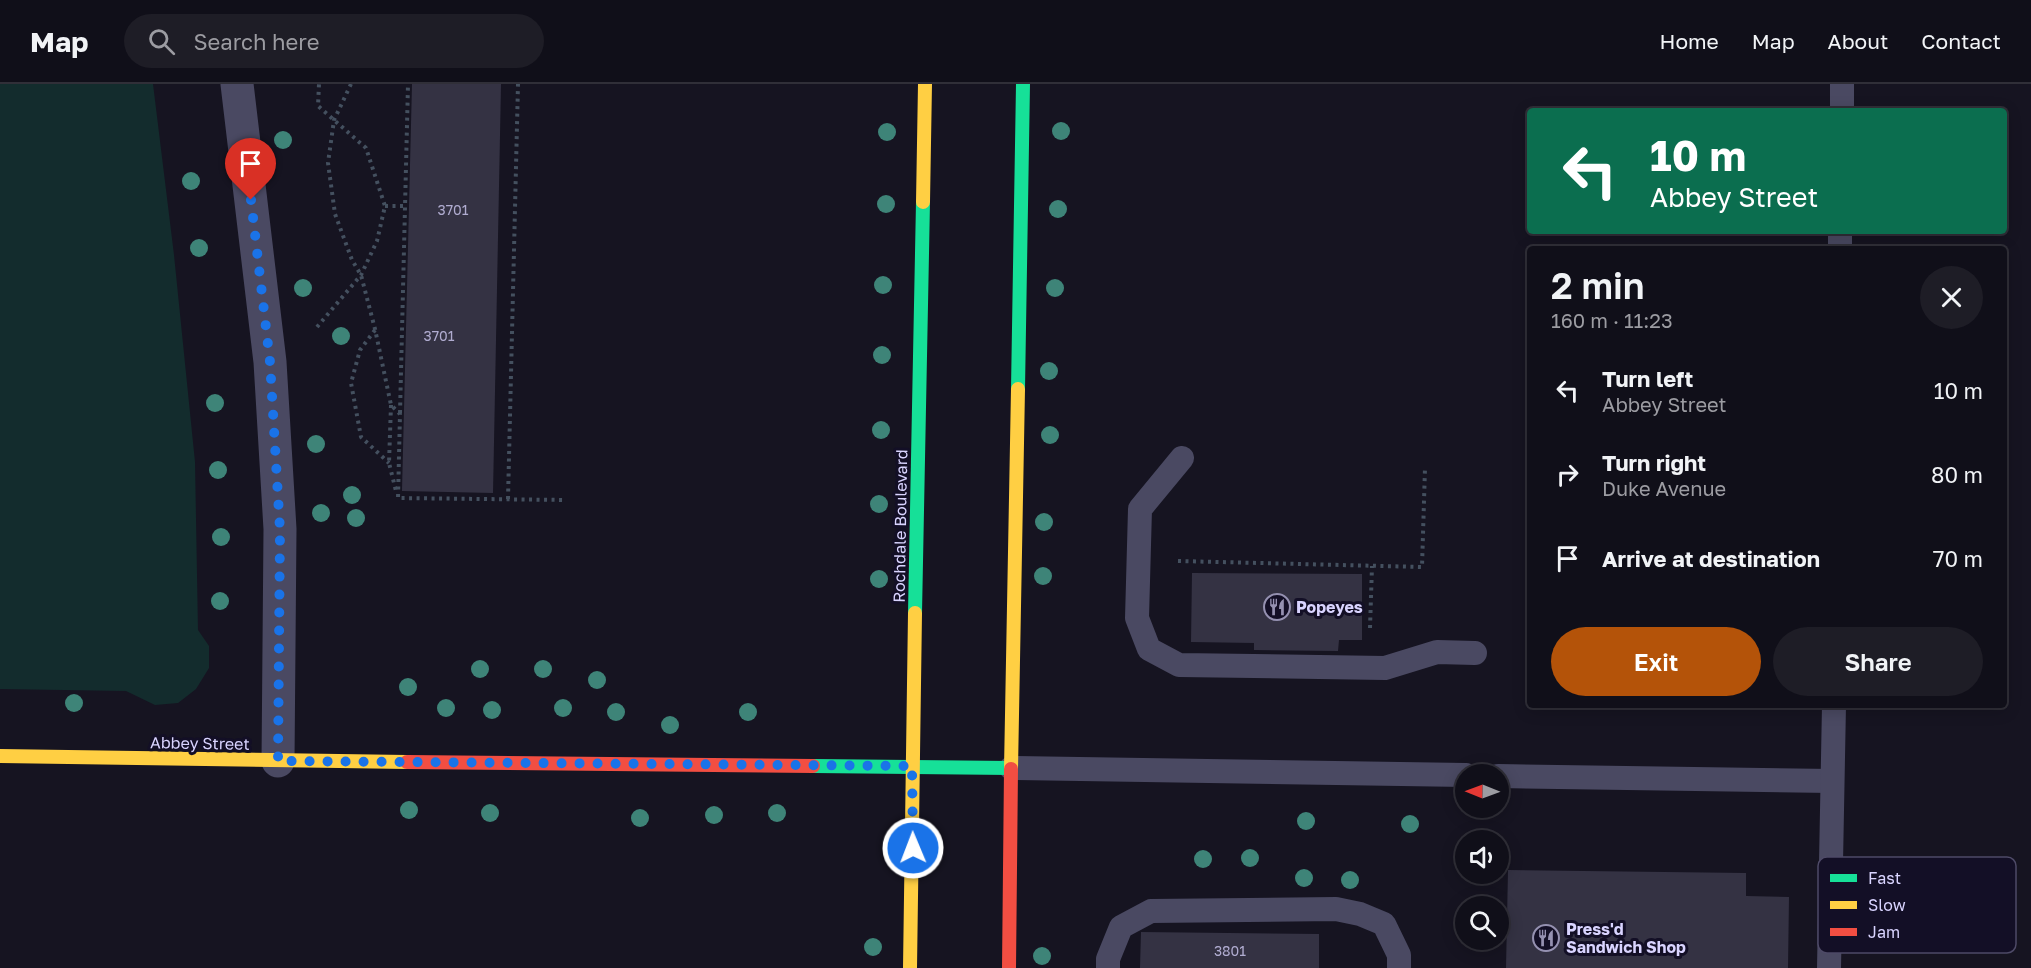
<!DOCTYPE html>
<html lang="en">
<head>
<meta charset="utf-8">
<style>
  body { margin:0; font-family:"Golos Text",sans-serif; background:#1e1d26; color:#f1f3f6; height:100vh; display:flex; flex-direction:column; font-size:22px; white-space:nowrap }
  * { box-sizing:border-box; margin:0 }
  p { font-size:20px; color:#9c9ca2 }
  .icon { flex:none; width:33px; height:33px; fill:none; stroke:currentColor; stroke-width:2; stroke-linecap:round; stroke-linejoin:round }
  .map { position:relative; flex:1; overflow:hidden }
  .side { position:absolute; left:1527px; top:162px; width:480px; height:462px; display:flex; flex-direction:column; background:#100f19; border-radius:6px; box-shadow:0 3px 15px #0003,0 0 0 2px #302f38 }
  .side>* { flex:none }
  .banner { position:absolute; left:1527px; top:24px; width:480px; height:126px; border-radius:6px; box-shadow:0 3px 15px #0003,0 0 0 2px #302f38; background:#0b6e4f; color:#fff; overflow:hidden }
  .needle { width:39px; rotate:271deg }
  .fabs { position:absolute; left:1455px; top:680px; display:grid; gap:12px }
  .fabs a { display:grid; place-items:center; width:54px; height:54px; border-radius:50%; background:#100f19; box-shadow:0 3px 15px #0003,0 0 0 2px #302f38; font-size:30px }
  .pin { position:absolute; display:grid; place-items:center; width:51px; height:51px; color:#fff; margin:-62px -26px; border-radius:50% 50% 50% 0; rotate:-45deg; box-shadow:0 0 6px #0007 }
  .pin .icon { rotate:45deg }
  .me { position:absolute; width:66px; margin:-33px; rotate:359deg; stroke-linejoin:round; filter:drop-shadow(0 0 4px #0008) }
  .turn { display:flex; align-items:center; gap:21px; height:126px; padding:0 24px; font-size:27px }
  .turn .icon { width:78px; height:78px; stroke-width:2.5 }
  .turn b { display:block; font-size:42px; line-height:51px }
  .round { display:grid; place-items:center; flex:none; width:63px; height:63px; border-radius:32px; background:#1e1d26 }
  .headline { display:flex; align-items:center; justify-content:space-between; height:102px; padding:0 24px }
  h1 { font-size:36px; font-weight:600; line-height:45px }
  .primary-button { display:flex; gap:12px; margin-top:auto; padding:12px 24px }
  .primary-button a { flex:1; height:69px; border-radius:36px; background:#b45309; color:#fff; font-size:24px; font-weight:600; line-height:69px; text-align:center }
  .primary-button a+a { background:#1e1d26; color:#f1f3f6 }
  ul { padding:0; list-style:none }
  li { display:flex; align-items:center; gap:18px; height:84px; padding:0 24px }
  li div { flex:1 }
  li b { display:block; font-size:22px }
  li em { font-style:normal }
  header { display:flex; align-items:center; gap:36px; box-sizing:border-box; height:84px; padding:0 30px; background:#100f19; border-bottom:2px solid #302f38 }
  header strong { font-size:28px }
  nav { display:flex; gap:33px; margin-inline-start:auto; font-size:21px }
  .search { width:420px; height:54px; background:#1e1d26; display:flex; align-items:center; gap:15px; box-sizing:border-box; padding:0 21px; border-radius:33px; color:#9c9ca2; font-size:22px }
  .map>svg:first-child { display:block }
  .green { fill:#132c2d }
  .building { fill:#343243 }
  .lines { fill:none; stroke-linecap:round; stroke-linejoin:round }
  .path { stroke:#44505f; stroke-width:4; stroke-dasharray:3 4.5; stroke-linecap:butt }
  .lane { stroke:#4a4962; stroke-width:24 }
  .street { stroke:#4a4962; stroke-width:33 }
  .fast { stroke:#16e098; stroke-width:14 }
  .slow { stroke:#ffcf43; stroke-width:14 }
  .jam { stroke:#f24e42; stroke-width:14 }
  .tree { fill:#3e8478 }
  .route { stroke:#1a73e8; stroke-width:10; stroke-dasharray:0 18 }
  .labels { text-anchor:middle; stroke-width:6; stroke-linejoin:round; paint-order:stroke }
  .number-label { font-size:14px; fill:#b0acd0 }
  .street-label { font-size:16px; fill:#d9d4ff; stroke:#130f26 }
  .poi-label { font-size:16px; font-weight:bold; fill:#d9d4ff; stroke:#130f26; text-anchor:start }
  .key { fill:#130f26; stroke:#4e4a67; stroke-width:1.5 }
  .key-label { font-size:16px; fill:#d9d4ff }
</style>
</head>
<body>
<header>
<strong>Map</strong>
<div class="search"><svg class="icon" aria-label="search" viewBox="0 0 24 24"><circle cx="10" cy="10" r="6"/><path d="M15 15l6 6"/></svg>Search here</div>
<nav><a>Home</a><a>Map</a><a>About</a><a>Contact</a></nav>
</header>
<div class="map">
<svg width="2031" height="884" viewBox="0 0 2031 884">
  <rect width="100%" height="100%" fill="#161421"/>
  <path class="green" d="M0 0H153L174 171 195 378 198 546 209 562V584L196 605 178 619 155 621 126 607 0 605Z"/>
  <g class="building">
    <path d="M412 0H501L493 409 402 407Z"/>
    <path d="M1192 489 1362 490V556H1339L1338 567 1254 566V559L1191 558Z"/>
    <path d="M1508 786 1746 789V812L1789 813 1788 884H1506Z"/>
    <path d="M1141 848 1319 850V884H1140Z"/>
  </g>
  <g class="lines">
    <g class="path">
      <path d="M351 0 334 36 328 79 335 130 352 176 361 191 375 245 391 321 400 330 398 414 565 416"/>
      <path d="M385 122H405"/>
      <path d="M317 243 361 191 377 157 385 122 366 64 318 22 319 0"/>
      <path d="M375 246 360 266 351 299 361 353 389 379"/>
      <path d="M391 321 389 379 396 407"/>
      <path d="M400 329 408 0"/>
      <path d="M508 415 518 0"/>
      <path d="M1178 477 1422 483 1425 384"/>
      <path d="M1370 544 1372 482"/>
    </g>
    <g class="lane">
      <path d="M1842 27V0"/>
      <path d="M1840 165V147"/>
      <path d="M1182 374 1140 425 1137 534 1149 565 1179 581 1385 584 1437 568 1475 569"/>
      <path d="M1011 684 1466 691"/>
      <path d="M1498 692 1832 697"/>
      <path d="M1108 884V875L1121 843 1151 827 1336 825 1360 830 1384 840 1399 871V884"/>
      <path d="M1829 884 1834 621"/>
    </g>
    <path class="street" d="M237 0 270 278 280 445 278 677"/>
    <g class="fast">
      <path d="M1018 305 1023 0"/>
      <path d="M915 529 923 118"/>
      <path d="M813 682 1011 684"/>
    </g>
    <g class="slow">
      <path d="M923 118 925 0"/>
      <path d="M0 672 407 678"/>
      <path d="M1011 685 1018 305"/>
      <path d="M910 884 915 529"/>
    </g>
    <g class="jam">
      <path d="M407 678 813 682"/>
      <path d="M1009 884 1011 685"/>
    </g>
  </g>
  <g class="tree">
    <circle cx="1061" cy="47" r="9"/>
    <circle cx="887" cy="48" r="9"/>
    <circle cx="283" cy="56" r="9"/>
    <circle cx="191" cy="97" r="9"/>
    <circle cx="886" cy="120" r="9"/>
    <circle cx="1058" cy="125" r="9"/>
    <circle cx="199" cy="164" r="9"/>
    <circle cx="883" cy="201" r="9"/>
    <circle cx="303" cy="204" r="9"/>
    <circle cx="1055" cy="204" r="9"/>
    <circle cx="341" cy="252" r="9"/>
    <circle cx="882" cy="271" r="9"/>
    <circle cx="1049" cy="287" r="9"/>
    <circle cx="215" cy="319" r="9"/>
    <circle cx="881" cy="346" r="9"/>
    <circle cx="1050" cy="351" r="9"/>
    <circle cx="316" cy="360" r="9"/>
    <circle cx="218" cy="386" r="9"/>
    <circle cx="352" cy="411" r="9"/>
    <circle cx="879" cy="420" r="9"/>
    <circle cx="321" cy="429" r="9"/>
    <circle cx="356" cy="434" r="9"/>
    <circle cx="1044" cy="438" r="9"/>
    <circle cx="221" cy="453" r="9"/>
    <circle cx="1043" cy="492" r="9"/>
    <circle cx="879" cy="495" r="9"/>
    <circle cx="220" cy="517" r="9"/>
    <circle cx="480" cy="585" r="9"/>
    <circle cx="543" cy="585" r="9"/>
    <circle cx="597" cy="596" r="9"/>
    <circle cx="408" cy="603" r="9"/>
    <circle cx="74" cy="619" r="9"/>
    <circle cx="446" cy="624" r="9"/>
    <circle cx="563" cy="624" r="9"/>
    <circle cx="492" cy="626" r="9"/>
    <circle cx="616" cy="628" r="9"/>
    <circle cx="748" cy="628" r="9"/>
    <circle cx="670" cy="641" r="9"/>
    <circle cx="409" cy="726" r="9"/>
    <circle cx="490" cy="729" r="9"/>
    <circle cx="777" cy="729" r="9"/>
    <circle cx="714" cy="731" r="9"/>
    <circle cx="640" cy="734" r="9"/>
    <circle cx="1306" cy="737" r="9"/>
    <circle cx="1410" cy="740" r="9"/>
    <circle cx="1250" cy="774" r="9"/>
    <circle cx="1203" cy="775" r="9"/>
    <circle cx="1304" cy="794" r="9"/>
    <circle cx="1350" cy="796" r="9"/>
    <circle cx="873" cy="863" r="9"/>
    <circle cx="1042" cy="872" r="9"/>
  </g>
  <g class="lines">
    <path class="route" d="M251 116 270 278 280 446 278 677 912 682 913 764"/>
  </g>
  <defs>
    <symbol id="restaurant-ring" viewBox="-11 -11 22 22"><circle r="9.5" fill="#130f26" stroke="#9591b1" stroke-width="1.5"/><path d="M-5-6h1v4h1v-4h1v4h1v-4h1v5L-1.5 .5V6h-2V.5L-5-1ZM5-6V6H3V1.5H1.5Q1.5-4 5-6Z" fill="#9591b1"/></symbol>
  </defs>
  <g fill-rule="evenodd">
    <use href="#restaurant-ring" x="1262" y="508" width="30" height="30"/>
    <use href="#restaurant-ring" x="1531" y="839" width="30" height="30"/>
  </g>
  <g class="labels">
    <g class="number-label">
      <text x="453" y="131">3701</text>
      <text x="439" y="257">3701</text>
      <text x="1230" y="872">3801</text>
    </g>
    <g class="street-label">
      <text transform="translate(900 442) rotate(-89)" y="6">Rochdale Boulevard</text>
      <text transform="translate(200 659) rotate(1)" y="6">Abbey Street</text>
    </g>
    <g class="poi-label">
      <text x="1296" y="529">Popeyes</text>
      <text x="1566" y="851">Press'd<tspan x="1566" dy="18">Sandwich Shop</tspan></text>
    </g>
  </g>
  <rect x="1818" y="773" width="198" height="96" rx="9" class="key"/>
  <rect x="1830" y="790" width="27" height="8" fill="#16e098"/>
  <rect x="1830" y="817" width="27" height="8" fill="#ffcf43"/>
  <rect x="1830" y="844" width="27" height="8" fill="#f24e42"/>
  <g class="key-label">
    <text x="1868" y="800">Fast</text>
    <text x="1868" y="827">Slow</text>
    <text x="1868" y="854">Jam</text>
  </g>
</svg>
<div class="fabs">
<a><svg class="needle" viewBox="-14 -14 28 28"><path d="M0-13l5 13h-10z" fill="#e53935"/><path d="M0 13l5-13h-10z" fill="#9c9ca2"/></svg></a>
<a><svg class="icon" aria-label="sound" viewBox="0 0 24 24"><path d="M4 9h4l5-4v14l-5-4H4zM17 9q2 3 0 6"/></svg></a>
<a><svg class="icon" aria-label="search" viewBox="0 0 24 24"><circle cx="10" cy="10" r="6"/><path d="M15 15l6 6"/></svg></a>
</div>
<div class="pin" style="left:251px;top:116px;background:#d93025"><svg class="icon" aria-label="arrive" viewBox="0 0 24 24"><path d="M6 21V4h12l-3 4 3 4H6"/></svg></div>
<svg class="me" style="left:913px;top:764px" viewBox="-20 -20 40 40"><circle r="17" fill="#1a73e8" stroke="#fff" stroke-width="3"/><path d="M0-11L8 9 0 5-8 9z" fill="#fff"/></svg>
<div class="banner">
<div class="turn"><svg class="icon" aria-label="left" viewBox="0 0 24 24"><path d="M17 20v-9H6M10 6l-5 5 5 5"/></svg><div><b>10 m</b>Abbey Street</div></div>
</div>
<section class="side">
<div class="headline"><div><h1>2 min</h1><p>160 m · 11:23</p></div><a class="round"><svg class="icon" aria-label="close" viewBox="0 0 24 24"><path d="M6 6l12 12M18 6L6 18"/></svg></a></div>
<ul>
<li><svg class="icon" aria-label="left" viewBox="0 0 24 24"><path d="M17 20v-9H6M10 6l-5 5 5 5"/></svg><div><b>Turn left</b><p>Abbey Street</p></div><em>10 m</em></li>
<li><svg class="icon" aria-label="right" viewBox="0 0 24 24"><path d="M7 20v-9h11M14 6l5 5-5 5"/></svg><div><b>Turn right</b><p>Duke Avenue</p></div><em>80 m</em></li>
<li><svg class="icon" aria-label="arrive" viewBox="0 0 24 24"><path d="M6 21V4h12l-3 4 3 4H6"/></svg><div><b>Arrive at destination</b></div><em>70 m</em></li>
</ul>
<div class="primary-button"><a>Exit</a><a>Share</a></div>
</section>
</div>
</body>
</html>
